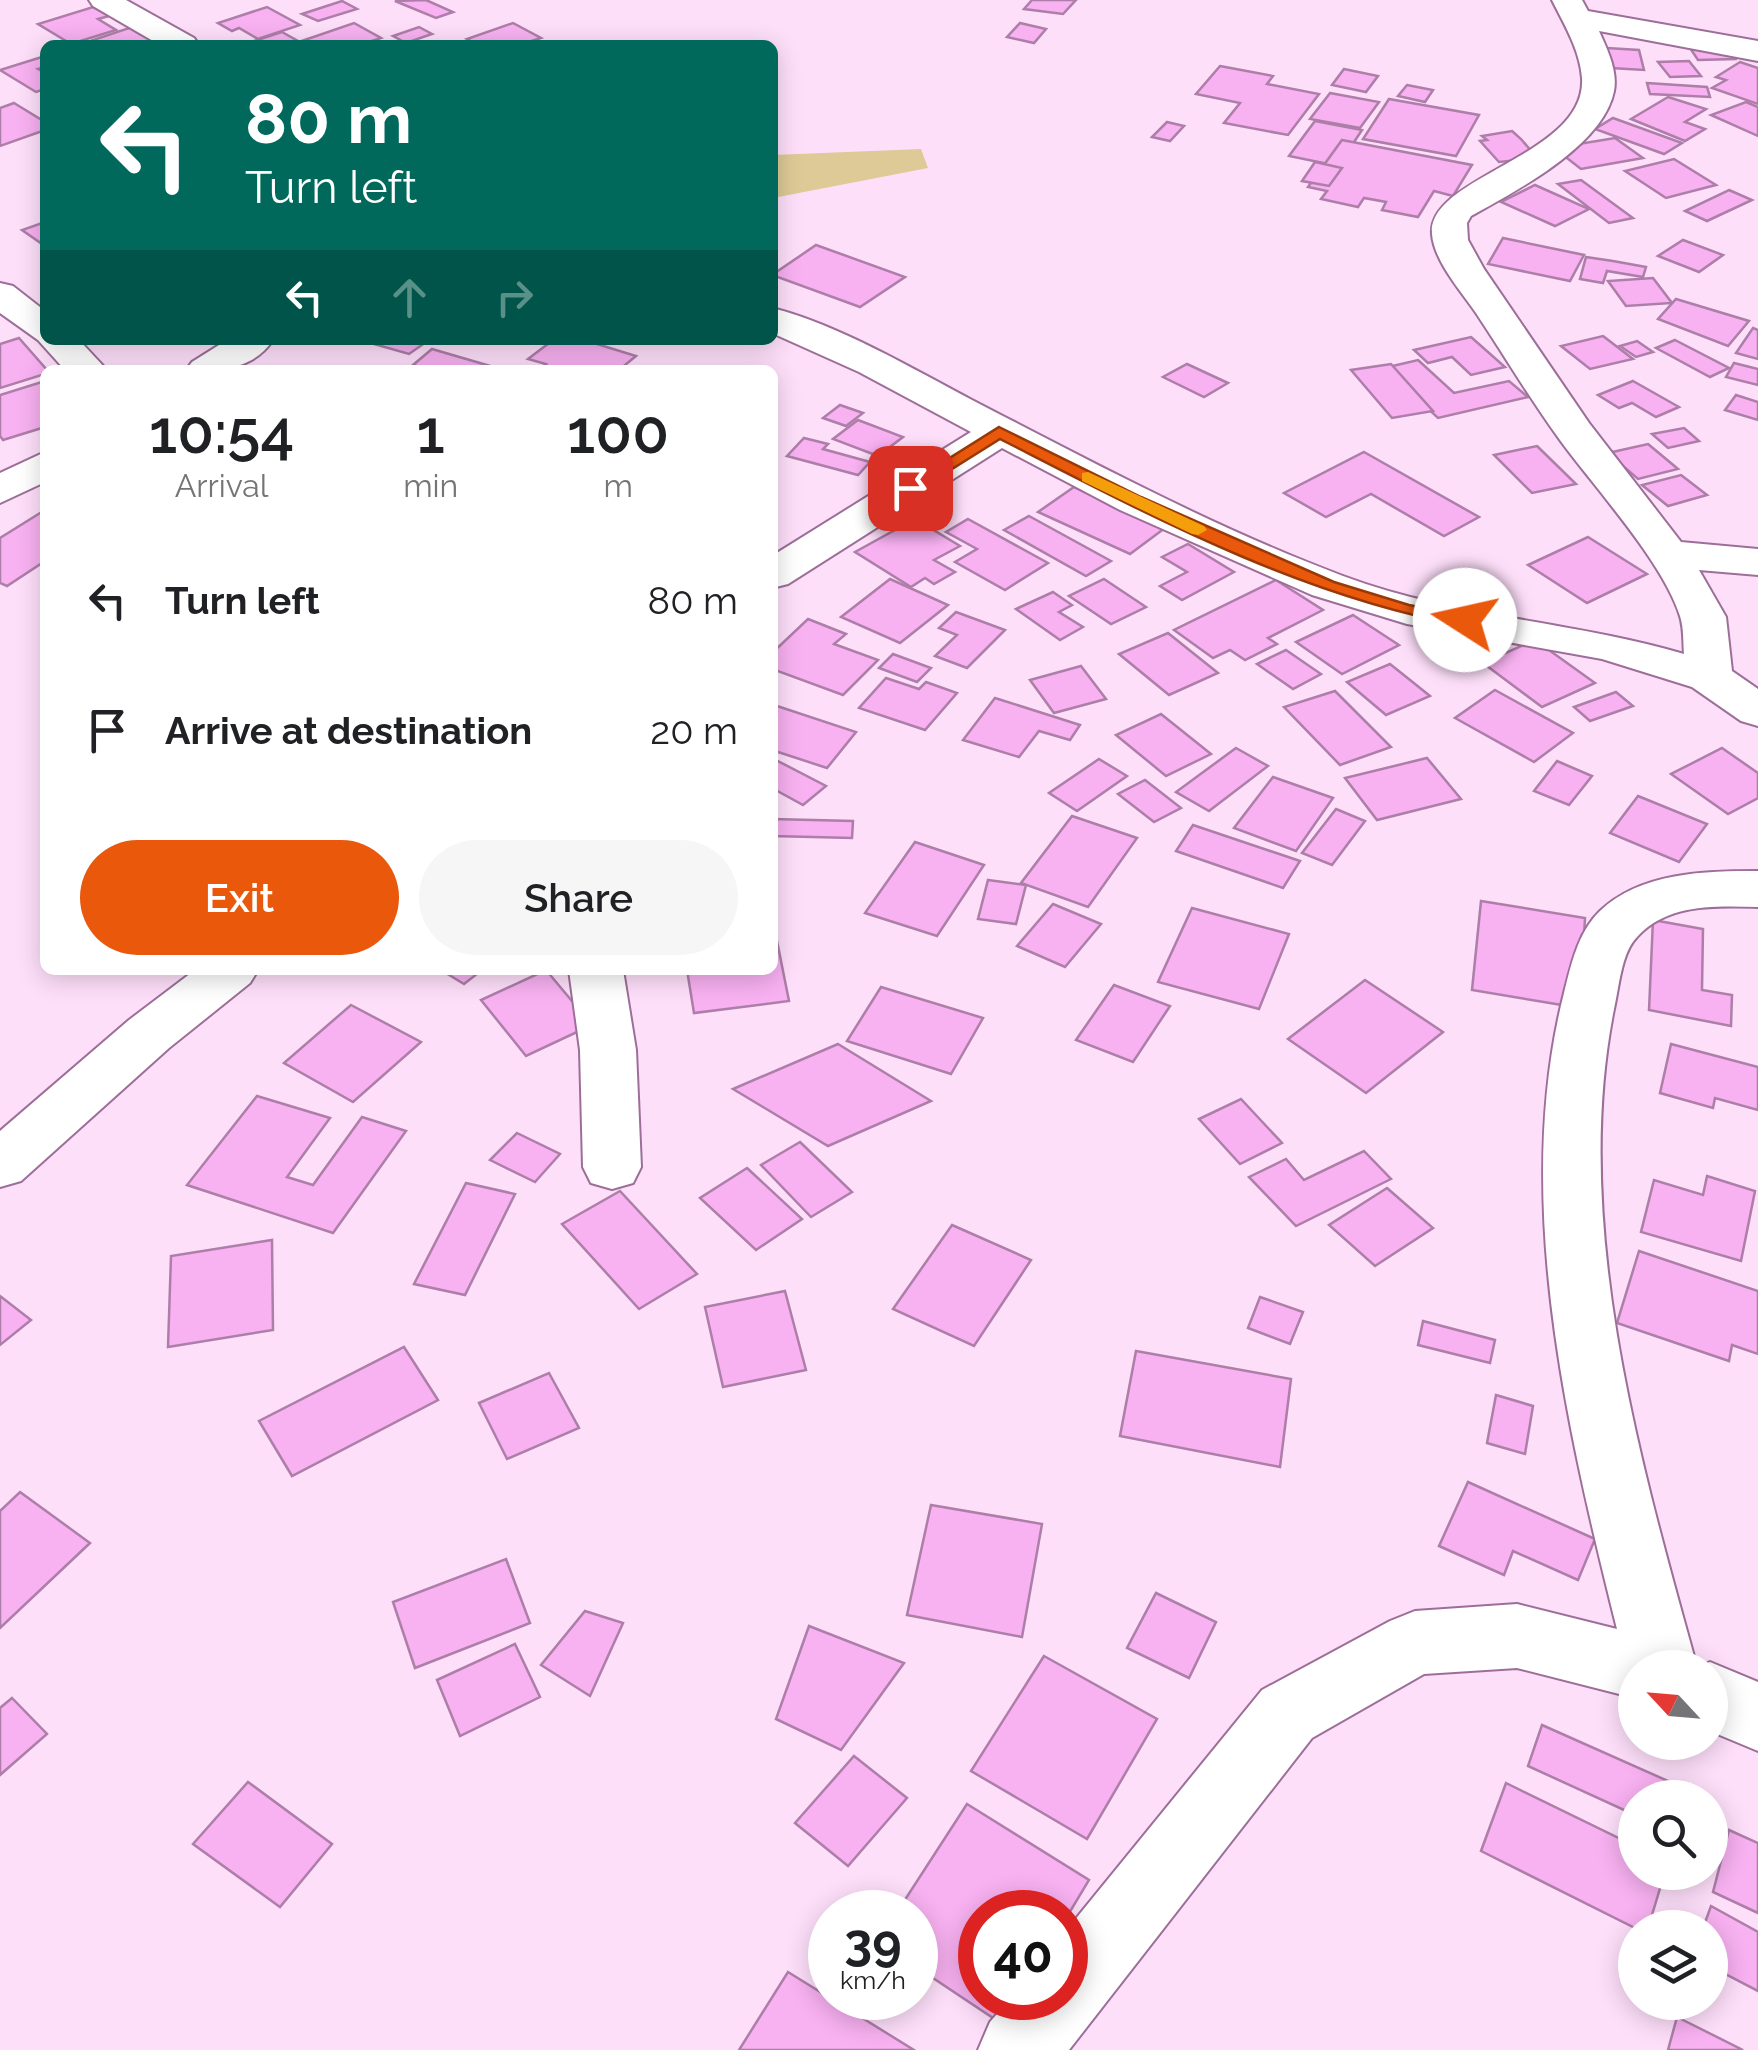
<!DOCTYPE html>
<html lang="en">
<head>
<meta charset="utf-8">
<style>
  body { margin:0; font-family:Raleway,sans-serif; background:#f6f6f6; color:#202124; height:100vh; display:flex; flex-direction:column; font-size:38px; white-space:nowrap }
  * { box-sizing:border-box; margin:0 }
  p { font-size:32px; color:#757577 }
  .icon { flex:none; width:55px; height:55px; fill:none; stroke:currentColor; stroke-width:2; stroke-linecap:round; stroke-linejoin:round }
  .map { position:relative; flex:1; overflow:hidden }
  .side { position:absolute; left:40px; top:365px; width:738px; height:610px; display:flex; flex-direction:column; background:#fff; border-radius:15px; box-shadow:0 5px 25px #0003 }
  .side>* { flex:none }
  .top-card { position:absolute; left:40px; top:40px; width:738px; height:305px; border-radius:15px; box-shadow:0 5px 25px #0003; background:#00695c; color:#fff; overflow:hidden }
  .needle { width:65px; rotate:296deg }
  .controls { position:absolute; left:1618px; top:1650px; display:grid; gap:20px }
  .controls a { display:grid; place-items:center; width:110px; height:110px; border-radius:50%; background:#fff; box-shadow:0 5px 25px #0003; font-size:50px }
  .speed { position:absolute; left:808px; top:1890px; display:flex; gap:20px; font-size:50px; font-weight:700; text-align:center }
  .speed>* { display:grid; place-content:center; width:130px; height:130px; border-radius:50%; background:#fff; box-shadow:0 5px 25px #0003; line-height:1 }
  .speed small { font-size:25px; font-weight:400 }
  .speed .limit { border:15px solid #d22; background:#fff; color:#111 }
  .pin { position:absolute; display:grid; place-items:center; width:85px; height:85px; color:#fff; margin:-42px; border-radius:20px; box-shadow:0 5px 15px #0006 }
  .me { position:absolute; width:110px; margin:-55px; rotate:280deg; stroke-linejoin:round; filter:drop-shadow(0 0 8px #0008) }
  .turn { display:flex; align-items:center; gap:35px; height:210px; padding:0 40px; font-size:45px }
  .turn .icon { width:130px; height:130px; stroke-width:2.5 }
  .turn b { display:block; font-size:70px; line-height:85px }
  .lanes { display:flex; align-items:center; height:95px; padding:0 40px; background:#0003; justify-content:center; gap:50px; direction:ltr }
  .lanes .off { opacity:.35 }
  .eta { display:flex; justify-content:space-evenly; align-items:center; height:170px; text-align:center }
  .eta b { font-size:60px; font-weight:600; line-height:70px }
  .button { display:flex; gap:20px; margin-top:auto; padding:20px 40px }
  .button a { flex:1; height:115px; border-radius:60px; background:#ea580c; color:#fff; font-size:40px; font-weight:600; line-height:115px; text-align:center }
  .button a+a { background:#f6f6f6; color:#202124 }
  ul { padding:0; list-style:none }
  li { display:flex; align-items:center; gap:30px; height:130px; padding:0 40px }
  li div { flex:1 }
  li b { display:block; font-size:38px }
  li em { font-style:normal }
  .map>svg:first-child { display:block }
  .green { fill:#ddca96 }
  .building { fill:#f8b1f1; stroke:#ad7ea8; stroke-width:2.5 }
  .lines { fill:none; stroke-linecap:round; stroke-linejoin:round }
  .minor-casing { stroke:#9d6f98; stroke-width:4 }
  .minor { fill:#fff; fill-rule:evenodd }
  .route { fill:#ea580c; stroke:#983908; stroke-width:2.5 }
  .slow { fill:#f59e0b }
</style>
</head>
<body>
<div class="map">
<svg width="1758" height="2050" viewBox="0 0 1758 2050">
  <rect width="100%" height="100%" fill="#fedffa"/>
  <path class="green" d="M921 149 928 168 773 198V155Z"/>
  <g class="building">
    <path d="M426 0 453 12 436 18 395 1Z"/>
    <path d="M1032 0H1076L1063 14 1024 9Z"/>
    <path d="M342 1 357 9 318 21 302 14Z"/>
    <path d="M93 7 109 16 98 19 116 30 71 44 38 24Z"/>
    <path d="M267 7 300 25 258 39 239 28 232 31 218 23Z"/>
    <path d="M354 23 381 38 360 45H290Z"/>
    <path d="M513 23 541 38 519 45H478L467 39Z"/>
    <path d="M1020 23 1046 29 1034 43 1007 37Z"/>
    <path d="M138 25 173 45H101L93 40Z"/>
    <path d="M419 27 432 34 406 43 393 36Z"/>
    <path d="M282 32 298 41 287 45 254 41Z"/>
    <path d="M1725 47 1735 59 1698 60 1690 48Z"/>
    <path d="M1607 48 1639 50 1644 70 1611 68Z"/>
    <path d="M45 56V67L38 69 45 73V89L36 92 0 70Z"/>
    <path d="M1689 61 1701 76 1670 77 1658 62Z"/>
    <path d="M1740 62 1758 68V104L1712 88 1726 80 1716 77Z"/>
    <path d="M1220 66 1273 76 1267 84 1319 94 1288 135 1224 123 1240 103 1196 94Z"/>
    <path d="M1344 69 1378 76 1366 92 1332 85Z"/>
    <path d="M1647 83 1707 87 1710 97 1650 94Z"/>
    <path d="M1407 85 1433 90 1425 102 1398 96Z"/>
    <path d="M1330 93 1379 102 1360 128 1310 119Z"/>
    <path d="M1668 97 1706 109 1685 122 1705 129 1685 141 1631 119Z"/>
    <path d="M1389 99 1479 115 1456 156 1363 139Z"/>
    <path d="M1746 102 1758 107V136L1711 115Z"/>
    <path d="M14 103 45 122V130L0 146V108Z"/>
    <path d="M1613 118 1682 143 1664 154 1595 129Z"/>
    <path d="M1315 121 1362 130 1338 166 1289 156Z"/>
    <path d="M1167 122 1184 126 1170 141 1152 137Z"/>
    <path d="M1512 131 1521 139 1537 158 1499 162 1480 141 1487 140 1482 136Z"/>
    <path d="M1615 138 1643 158 1581 169 1554 148Z"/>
    <path d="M1342 140 1472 165 1453 196 1434 191 1418 217 1382 210 1386 202 1364 198 1358 207 1321 199 1327 191 1308 187Z"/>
    <path d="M1674 159 1716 185 1666 198 1625 171Z"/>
    <path d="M1315 162 1342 168 1329 186 1302 181Z"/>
    <path d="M1581 180 1633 218 1609 223 1558 184Z"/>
    <path d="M1535 185 1589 209 1555 226 1501 202Z"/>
    <path d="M1729 190 1752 200 1707 221 1685 211Z"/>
    <path d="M45 222V246L22 230Z"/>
    <path d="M1503 238 1584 255 1570 281 1488 264Z"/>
    <path d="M1683 240 1723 255 1699 272 1658 256Z"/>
    <path d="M816 245 905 277 860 307 772 275Z"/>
    <path d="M1586 257 1613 261 1646 267 1643 277 1607 271 1603 283 1580 279Z"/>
    <path d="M1653 278 1672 303 1626 306 1608 281Z"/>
    <path d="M1676 299 1749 321 1728 346 1658 319Z"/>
    <path d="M1753 328 1758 330V359L1736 353Z"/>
    <path d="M1603 336 1633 359 1590 369 1561 346Z"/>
    <path d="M1471 337 1505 367 1471 375 1452 357 1428 363 1414 350Z"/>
    <path d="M19 338 47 370 45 374 0 388V344Z"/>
    <path d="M360 340H429L409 354Z"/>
    <path d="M553 340H584L636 356 619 370H539L546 364 528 359Z"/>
    <path d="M1675 340 1729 368 1710 377 1656 348Z"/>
    <path d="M1637 341 1653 352 1636 357 1620 346Z"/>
    <path d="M432 349 497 368 431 370 413 365Z"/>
    <path d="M1418 360 1454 393 1509 381 1528 397 1438 418 1384 368Z"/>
    <path d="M1734 363 1758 369V385L1726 377Z"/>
    <path d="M1187 364 1228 383 1204 397 1163 377Z"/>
    <path d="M1391 364 1433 411 1392 418 1351 370Z"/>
    <path d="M45 381V427L3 440 0 436V395Z"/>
    <path d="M1633 381 1679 407 1656 417 1632 403 1619 408 1598 395Z"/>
    <path d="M1736 395 1758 402V420L1725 410Z"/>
    <path d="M840 405 863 413 846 426 823 418Z"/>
    <path d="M858 420 903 437 878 456 833 439Z"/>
    <path d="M1684 428 1699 441 1668 448 1652 434Z"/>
    <path d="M804 438 828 444 823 449 870 462 858 475 787 456Z"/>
    <path d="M1648 444 1678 469 1638 479 1608 453Z"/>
    <path d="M1537 446 1576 484 1532 493 1494 455Z"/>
    <path d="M1364 452 1479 517 1444 536 1371 494 1326 517 1284 493Z"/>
    <path d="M1681 475 1707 495 1668 506 1642 485Z"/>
    <path d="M1074 487 1165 528 1130 554 1038 512Z"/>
    <path d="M45 510V561L7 586 0 583V538Z"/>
    <path d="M1029 516 1111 561 1086 576 1004 530Z"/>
    <path d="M915 519 960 546 934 560 955 572 934 584 925 578 911 587 855 552Z"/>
    <path d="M968 519 1048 563 1005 590 955 562 977 549 946 532Z"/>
    <path d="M1588 537 1647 574 1587 603 1528 565Z"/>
    <path d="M1188 544 1234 572 1182 600 1160 586 1187 572 1162 557Z"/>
    <path d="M890 579 948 605 900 643 841 617Z"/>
    <path d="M1104 579 1146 607 1111 624 1069 596Z"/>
    <path d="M1276 580 1323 610 1268 638 1277 644 1245 660 1230 650 1213 658 1174 630Z"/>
    <path d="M1053 592 1072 605 1059 612 1083 627 1060 640 1016 609Z"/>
    <path d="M956 612 1005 630 967 668 935 656 957 635 939 628Z"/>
    <path d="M1353 615 1399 645 1342 674 1296 642Z"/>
    <path d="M808 619 846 634 834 644 878 660 843 695 772 669V653Z"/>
    <path d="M1168 633 1218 673 1169 695 1119 654Z"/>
    <path d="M1535 640 1595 683 1542 707 1483 663Z"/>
    <path d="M1286 650 1321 674 1293 689 1257 664Z"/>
    <path d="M893 654 931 668 917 682 879 668Z"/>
    <path d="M1390 664 1430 696 1386 715 1347 682Z"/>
    <path d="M1081 666 1106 699 1054 713 1030 680Z"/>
    <path d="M886 678 919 689 926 682 957 693 925 730 859 708Z"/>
    <path d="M1495 690 1573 733 1534 762 1455 718Z"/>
    <path d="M1335 691 1391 747 1340 765 1284 707Z"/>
    <path d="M1616 692 1633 706 1590 721 1574 707Z"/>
    <path d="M995 698 1080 725 1070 740 1039 731 1019 757 963 740Z"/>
    <path d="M774 705 856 732 827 768 772 750Z"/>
    <path d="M1161 714 1211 754 1166 776 1116 735Z"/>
    <path d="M1236 748 1268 766 1209 811 1176 792Z"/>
    <path d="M1722 748 1758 773V798L1728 814 1671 774Z"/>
    <path d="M772 758 826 786 803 805 772 788Z"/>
    <path d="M1427 758 1461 799 1377 820 1345 778Z"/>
    <path d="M1099 759 1127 776 1077 811 1049 793Z"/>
    <path d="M1557 761 1592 776 1569 805 1534 791Z"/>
    <path d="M1273 777 1333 798 1296 851 1234 828Z"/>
    <path d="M1145 780 1181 808 1154 822 1118 794Z"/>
    <path d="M1638 796 1707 824 1679 862 1610 833Z"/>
    <path d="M1336 809 1365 821 1332 865 1302 853Z"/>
    <path d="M1072 816 1137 838 1088 907 1021 883Z"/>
    <path d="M772 819 853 821 852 838 772 836Z"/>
    <path d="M1193 825 1300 861 1283 888 1176 851Z"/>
    <path d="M915 842 984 865 937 936 865 913Z"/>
    <path d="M988 880 1026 885 1016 924 978 919Z"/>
    <path d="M1481 901 1585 918 1580 1008 1472 990Z"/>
    <path d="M1053 904 1101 924 1065 967 1017 946Z"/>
    <path d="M1192 908 1289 934 1259 1009 1158 982Z"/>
    <path d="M1653 920 1703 929 1702 990 1732 995 1731 1026 1649 1010Z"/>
    <path d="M772 941H777L789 1001 694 1013 687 970H772Z"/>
    <path d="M441 970H482L464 984Z"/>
    <path d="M546 970 592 1025 526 1056 481 1000Z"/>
    <path d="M1365 980 1443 1032 1366 1093 1288 1039Z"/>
    <path d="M1114 985 1170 1006 1133 1062 1076 1040Z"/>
    <path d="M881 987 983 1018 951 1074 847 1041Z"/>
    <path d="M351 1005 421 1042 353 1102 284 1063Z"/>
    <path d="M838 1044 931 1101 828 1146 733 1089Z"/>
    <path d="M1671 1044 1758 1067V1110L1715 1098 1713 1108 1660 1093Z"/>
    <path d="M257 1096 330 1118 287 1177 313 1185 362 1117 406 1131 333 1233 187 1185Z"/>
    <path d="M1241 1099 1282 1143 1240 1164 1199 1119Z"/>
    <path d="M517 1133 560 1154 535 1182 490 1160Z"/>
    <path d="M800 1142 852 1192 811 1217 761 1165Z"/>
    <path d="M1364 1151 1391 1179 1296 1226 1249 1177 1286 1159 1304 1180Z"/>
    <path d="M747 1168 802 1219 756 1250 700 1198Z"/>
    <path d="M1707 1176 1755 1191 1741 1261 1641 1232 1654 1180 1703 1195Z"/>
    <path d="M466 1183 515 1194 465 1295 414 1284Z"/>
    <path d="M1387 1188 1433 1228 1375 1266 1329 1225Z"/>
    <path d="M620 1191 697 1274 639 1309 562 1224Z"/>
    <path d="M952 1225 1031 1260 974 1346 893 1309Z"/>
    <path d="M272 1240 273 1330 168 1347 171 1256Z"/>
    <path d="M1639 1251 1758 1291V1354L1732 1345 1729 1361 1617 1323Z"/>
    <path d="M785 1291 806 1370 723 1387 705 1307Z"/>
    <path d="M0 1296 31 1320 0 1345Z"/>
    <path d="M1260 1297 1303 1312 1290 1344 1248 1328Z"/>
    <path d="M1423 1321 1495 1340 1490 1363 1418 1345Z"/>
    <path d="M404 1347 438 1400 292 1476 259 1421Z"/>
    <path d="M1136 1351 1291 1379 1280 1467 1120 1436Z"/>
    <path d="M549 1373 579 1428 507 1459 479 1403Z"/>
    <path d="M1496 1395 1533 1406 1525 1454 1487 1443Z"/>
    <path d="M1468 1482 1595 1539 1578 1580 1513 1551 1504 1575 1439 1546Z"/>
    <path d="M20 1492 90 1543 0 1628V1511Z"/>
    <path d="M931 1505 1042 1524 1022 1637 907 1615Z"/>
    <path d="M506 1559 530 1623 415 1668 393 1602Z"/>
    <path d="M1156 1593 1216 1622 1189 1678 1127 1648Z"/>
    <path d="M585 1611 623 1623 590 1696 541 1665Z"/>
    <path d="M809 1626 904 1663 841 1750 776 1719Z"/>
    <path d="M515 1644 540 1697 460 1736 437 1680Z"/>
    <path d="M1044 1656 1157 1719 1087 1839 971 1771Z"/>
    <path d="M12 1698 47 1734 0 1775V1708Z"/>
    <path d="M1542 1725 1695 1793 1694 1798H1635V1815L1528 1766Z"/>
    <path d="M854 1756 907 1798 848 1866 795 1823Z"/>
    <path d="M248 1782 332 1844 280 1907 193 1844Z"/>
    <path d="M1506 1783 1635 1846V1872H1665L1648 1928H1635L1481 1851Z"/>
    <path d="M967 1804 1089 1880 1065 1920V1912H980V1998H1018L1002 2024 915 1966V1912H897Z"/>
    <path d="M1729 1830 1758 1843V1913L1713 1892Z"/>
    <path d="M1711 1906 1758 1932V1991L1710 1966V1928H1703Z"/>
    <path d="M788 1972 914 2050H739Z"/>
    <path d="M1677 2017 1743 2050H1668Z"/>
  </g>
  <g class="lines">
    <defs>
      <g id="minor">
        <path d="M89 0H126L194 38 199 45H160L93 6Z"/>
        <path d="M1552 0H1582L1588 11 1758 41V61L1599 31C1607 49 1618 71 1614 91 1603 146 1516 191 1471 216L1467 223 1468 240 1484 269 1589 423 1681 542 1758 549V575L1699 570 1726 617 1732 671 1758 689V726L1741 721 1692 687 1602 659 1407 624 1312 595 1120 510 1002 448 788 584 772 588V556L971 432 859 372 772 333V308C837 324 913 369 972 400 1094 463 1215 528 1343 576 1452 617 1572 621 1684 654 1683 643 1684 628 1680 616 1663 562 1595 488 1560 440 1530 399 1504 355 1476 313 1461 291 1434 261 1432 234 1427 176 1587 156 1582 78 1580 50 1564 24 1552 0Z"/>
        <path d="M0 283 13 286 45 311V340H79L107 370H65L38 340 0 313Z"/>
        <path d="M227 340H273C252 371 220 370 186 370L192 362Z"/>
        <path d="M45 452V482L0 503V473Z"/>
        <path d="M1758 871V907C1716 906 1668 903 1637 937 1621 953 1619 988 1614 1009 1571 1223 1640 1462 1697 1667L1710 1662 1758 1682V1751L1710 1731V1668H1635V1698L1517 1668 1424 1674 1312 1738 1069 2050H978L990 2022 1011 1998H1065V1932L1262 1690 1390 1621 1415 1611 1517 1604 1617 1629C1567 1429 1512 1197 1564 993 1571 965 1578 932 1600 911 1641 872 1705 871 1758 871Z"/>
        <path d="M195 970H258L250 983 169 1048 21 1181 0 1187V1131L129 1020Z"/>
        <path d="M569 970H623L636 1050 641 1167 633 1183 612 1189 591 1183 583 1167 580 1050Z"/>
      </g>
    </defs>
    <use href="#minor" class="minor-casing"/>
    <use href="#minor" class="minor"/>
  </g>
  <path class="route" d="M999 427 1141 497 1334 582 1409 605 1472 617 1475 620 1465 626C1299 596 1149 515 1000 439L917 491 902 488Z"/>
  <path class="slow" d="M1088 472 1204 526 1207 530 1198 535 1192 534 1082 481V473Z"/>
</svg>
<div class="controls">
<a><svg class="needle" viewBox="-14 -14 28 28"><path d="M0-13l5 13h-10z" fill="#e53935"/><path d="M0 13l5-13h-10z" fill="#757577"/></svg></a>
<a><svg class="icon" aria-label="search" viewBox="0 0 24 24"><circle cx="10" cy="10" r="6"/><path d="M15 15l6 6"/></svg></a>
<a><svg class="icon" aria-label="layers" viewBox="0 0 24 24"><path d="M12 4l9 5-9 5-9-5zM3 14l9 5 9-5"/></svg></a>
</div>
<div class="speed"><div>39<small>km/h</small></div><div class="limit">40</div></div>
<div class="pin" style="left:910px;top:488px;background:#d93025"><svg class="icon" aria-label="arrive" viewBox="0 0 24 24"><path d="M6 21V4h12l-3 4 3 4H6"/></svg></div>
<svg class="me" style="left:1465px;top:620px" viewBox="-20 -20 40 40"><circle r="19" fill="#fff"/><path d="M0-13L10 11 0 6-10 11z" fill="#ea580c"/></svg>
<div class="top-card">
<div class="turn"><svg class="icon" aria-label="left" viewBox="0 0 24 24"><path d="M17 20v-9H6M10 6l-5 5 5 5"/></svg><div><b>80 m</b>Turn left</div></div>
<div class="lanes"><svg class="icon" aria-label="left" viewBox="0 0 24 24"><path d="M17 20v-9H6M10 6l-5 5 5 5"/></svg><svg class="icon off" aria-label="ahead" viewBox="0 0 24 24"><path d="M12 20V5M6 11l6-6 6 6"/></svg><svg class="icon off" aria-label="right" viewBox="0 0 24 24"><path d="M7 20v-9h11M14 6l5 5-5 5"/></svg></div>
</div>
<section class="side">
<div class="eta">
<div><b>10:54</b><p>Arrival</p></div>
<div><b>1</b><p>min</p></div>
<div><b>100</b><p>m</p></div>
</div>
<ul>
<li><svg class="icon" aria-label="left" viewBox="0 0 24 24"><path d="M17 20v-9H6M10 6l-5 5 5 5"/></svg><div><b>Turn left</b></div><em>80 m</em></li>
<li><svg class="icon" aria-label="arrive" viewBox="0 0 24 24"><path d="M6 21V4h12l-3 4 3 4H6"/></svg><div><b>Arrive at destination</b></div><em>20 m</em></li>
</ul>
<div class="button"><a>Exit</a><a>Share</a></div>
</section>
</div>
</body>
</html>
